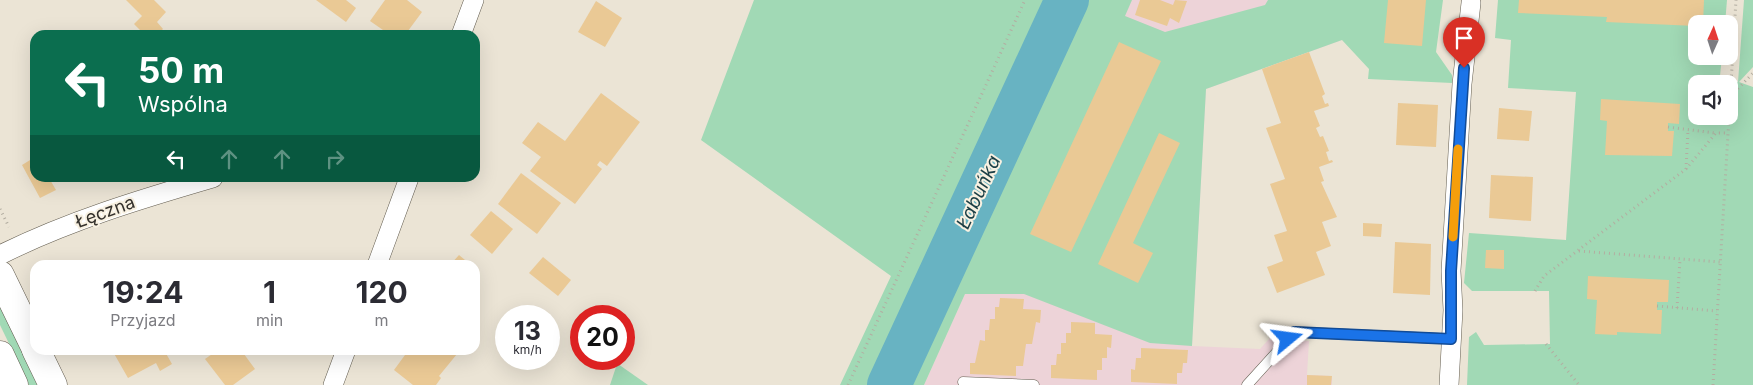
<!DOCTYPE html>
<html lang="pl">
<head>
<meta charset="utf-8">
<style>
  body { margin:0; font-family:Inter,sans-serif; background:#f2f2f3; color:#2b2b33; height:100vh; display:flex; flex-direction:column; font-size:19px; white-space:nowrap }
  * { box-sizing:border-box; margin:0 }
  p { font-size:16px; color:#7c7c81 }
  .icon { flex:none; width:28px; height:28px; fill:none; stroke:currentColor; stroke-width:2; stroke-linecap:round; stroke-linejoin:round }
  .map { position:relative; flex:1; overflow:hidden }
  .panel { position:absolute; left:30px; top:260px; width:450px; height:95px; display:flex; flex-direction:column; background:#fff; border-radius:15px; box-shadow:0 5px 20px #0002 }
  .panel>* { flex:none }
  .top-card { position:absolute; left:30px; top:30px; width:450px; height:152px; border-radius:15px; box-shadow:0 5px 20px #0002; background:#0b6e4f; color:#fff; overflow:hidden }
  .needle { width:32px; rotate:3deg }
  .controls { position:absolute; left:1688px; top:15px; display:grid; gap:10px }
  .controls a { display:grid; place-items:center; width:50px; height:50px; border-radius:10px; background:#fff; box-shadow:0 5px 20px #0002; font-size:25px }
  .speed { position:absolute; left:495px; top:305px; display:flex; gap:10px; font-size:25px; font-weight:700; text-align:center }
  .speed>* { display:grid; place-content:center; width:65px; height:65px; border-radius:50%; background:#fff; box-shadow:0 5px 20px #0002; line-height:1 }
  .speed small { font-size:12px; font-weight:400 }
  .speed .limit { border:8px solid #d22; background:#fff; color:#111 }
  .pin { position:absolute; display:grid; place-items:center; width:42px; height:42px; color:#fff; margin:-51px -21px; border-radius:50% 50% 50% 0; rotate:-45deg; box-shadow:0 0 5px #0007 }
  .pin .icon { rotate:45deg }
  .me { position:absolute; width:55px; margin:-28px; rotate:74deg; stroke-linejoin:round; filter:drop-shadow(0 0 4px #0008) }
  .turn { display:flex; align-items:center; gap:18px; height:105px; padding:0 25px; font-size:22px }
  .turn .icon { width:65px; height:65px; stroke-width:2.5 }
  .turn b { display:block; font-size:35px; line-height:42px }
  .lanes { display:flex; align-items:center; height:48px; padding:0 25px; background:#0003; justify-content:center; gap:25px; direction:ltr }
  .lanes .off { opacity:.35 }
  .eta { display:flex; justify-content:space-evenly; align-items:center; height:85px; text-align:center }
  .eta b { font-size:30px; font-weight:700; line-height:35px }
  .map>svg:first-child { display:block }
  .industrial { fill:#edd3d8 }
  .green { fill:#a1d9b5; fill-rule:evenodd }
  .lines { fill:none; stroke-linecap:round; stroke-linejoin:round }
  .river { stroke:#68b3c2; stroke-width:44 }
  .building { fill:#eac995 }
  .lane-casing { stroke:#635d50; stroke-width:11 }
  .street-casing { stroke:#635d50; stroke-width:20 }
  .primary-casing { stroke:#635d50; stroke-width:29 }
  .path { stroke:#b3ada1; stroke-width:3; stroke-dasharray:1 4; stroke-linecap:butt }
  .lane { stroke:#fff; stroke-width:10 }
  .street { stroke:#fff; stroke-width:19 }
  .primary { stroke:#fff; stroke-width:28 }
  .route-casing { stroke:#114b97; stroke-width:12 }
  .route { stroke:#1a73e8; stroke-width:9 }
  .slow { stroke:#f59e0b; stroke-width:9 }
  .labels { text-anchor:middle; stroke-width:4; stroke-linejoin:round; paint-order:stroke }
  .street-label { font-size:18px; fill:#34312c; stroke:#f8f1e2 }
  .water-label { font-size:19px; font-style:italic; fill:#1b3f46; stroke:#f8f1e2 }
</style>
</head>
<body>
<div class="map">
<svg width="1753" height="385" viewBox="0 0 1753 385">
  <rect width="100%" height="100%" fill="#ebe4d5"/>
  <path class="industrial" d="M1132 0H1268L1266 5 1342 40 1206 89 1192 346 1260 349 1270 338 1309 341 1307 375 1332 376V385H924L965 294Z"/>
  <g class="green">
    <path d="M754 0H1132L1125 16 1165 32 1265 5 1268 0H1443L1436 52 1452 75V83L1368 79 1369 69 1342 40 1206 89 1192 346 1150 343 1024 294H965L924 385H840L891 276 701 140Z"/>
    <path d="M1498 0H1727L1725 24H1696V56H1722L1720 76 1738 82 1744 0H1753V67L1739 82 1753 87V385H1467L1469 337 1476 332 1484 345 1550 344 1549 291H1472L1464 283 1469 233 1566 240 1576 92 1508 88 1511 40 1495 38ZM1696 84H1729V116H1696Z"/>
    <path d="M0 304 39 385H29L0 325Z"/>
    <path d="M617 364H618L648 385H610Z"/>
  </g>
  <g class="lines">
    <path class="river" d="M889 385 1067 0"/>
  </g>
  <g class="building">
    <path d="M126 0H154L166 12 157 22 163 29 157 35 149 31 145 35 134 24 142 16Z"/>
    <path d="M316 0H346L356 8 346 22Z"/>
    <path d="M385 0H407L422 12 405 35H380L383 30 370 21Z"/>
    <path d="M1140 0H1160L1173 5 1175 0 1187 1 1179 23 1170 18 1167 26 1135 15Z"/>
    <path d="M1388 0H1426L1422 46 1384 43Z"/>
    <path d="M1519 0H1704L1703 24H1696V26L1606 22 1607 17 1518 13Z"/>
    <path d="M596 1 622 18 605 47 578 32Z"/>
    <path d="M1119 42 1161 61 1071 252 1030 234Z"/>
    <path d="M1309 52 1325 94 1322 96 1325 104 1328 103 1329 106 1314 111 1320 126 1316 128 1320 137 1323 136 1329 151 1326 152 1329 161 1332 160 1333 162 1319 167 1324 181 1321 182 1337 217 1322 222 1331 246 1316 252 1325 275 1277 293 1267 267 1283 261 1274 235 1287 231 1270 184 1285 179 1266 128 1281 123 1262 69Z"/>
    <path d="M601 93 640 122 607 166 600 161 597 165 602 169 575 204 530 171 541 157 522 143 538 122 565 141Z"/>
    <path d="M1601 99 1680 104 1679 124 1668 123V131H1674L1672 156 1605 155 1607 121 1600 120Z"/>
    <path d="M1398 103 1438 105 1436 147 1396 145Z"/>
    <path d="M1499 108 1532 111 1529 141 1497 139Z"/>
    <path d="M1159 133 1180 143 1133 243 1153 253 1138 283 1098 264Z"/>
    <path d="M35 157V178H49L56 190 40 198 22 165Z"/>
    <path d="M521 173 561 203 537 234 498 204Z"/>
    <path d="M1491 175 1533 177 1531 221 1489 218Z"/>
    <path d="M491 211 513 229 492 254 470 235Z"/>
    <path d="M1363 223 1382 224 1381 237 1363 236Z"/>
    <path d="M1395 242 1431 244 1430 295 1393 293Z"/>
    <path d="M1486 250H1504V269L1485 268Z"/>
    <path d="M459 255 471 265H450Z"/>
    <path d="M543 257 571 280 558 296 529 273Z"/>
    <path d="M1588 276 1669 280 1668 302H1657V310H1662L1661 334 1617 332V335L1595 334 1597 300 1587 299Z"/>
    <path d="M1000 298 1024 299 1023 309 1041 310 1040 323 1036 322 1032 344H1026L1023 366H1016V376L970 374V363H975L980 340 985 341V330H989L990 319H995V307H999Z"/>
    <path d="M1071 322 1095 323V334L1112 335 1111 348 1107 347V358H1102V370H1097V380L1051 378V365H1056L1057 354H1061V343H1066V333H1071Z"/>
    <path d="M1141 348 1188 350 1187 363H1183L1182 373H1177V384L1131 382V369L1135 370 1136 358H1141Z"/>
    <path d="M112 350H164L172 364 160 371 156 363 128 378Z"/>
    <path d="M218 350H241L255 369 233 385H225L205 359Z"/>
    <path d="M403 350H453L457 354 439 376 441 378 436 385H413L394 370 405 355 401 352Z"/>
    <path d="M1307 375 1332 376 1331 385H1307Z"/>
  </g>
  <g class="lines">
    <defs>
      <g id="lane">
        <path d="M963 382 1034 385"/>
        <path d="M1247 385 1295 332 1451 339"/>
      </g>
      <g id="street">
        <path d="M461 35 474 0"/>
        <path d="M0 255C68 221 141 199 213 178"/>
        <path d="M377 265 409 178"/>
        <path d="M333 385 346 350"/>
        <path d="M1449 385 1453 310 1451 271 1462 84 1471 3"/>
      </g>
      <g id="primary">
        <path d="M0 275 35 347"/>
        <path d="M36 350 53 385"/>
        <path d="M0 355 14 385"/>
      </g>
    </defs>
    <use href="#lane" class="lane-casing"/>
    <use href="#street" class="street-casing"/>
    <use href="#primary" class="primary-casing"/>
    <g class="path">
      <path d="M1731 96 1753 73"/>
      <path d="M1668 127 1715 133"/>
      <path d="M1686 169 1688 130"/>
      <path d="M0 209 9 227"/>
      <path d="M1579 251 1720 262"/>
      <path d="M1535 291 1544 276 1686 169 1716 133H1728"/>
      <path d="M1657 306 1717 311"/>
      <path d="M1677 308 1680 259"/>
      <path d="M1546 344 1579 385"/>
      <path d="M848 385 1025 0"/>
      <path d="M1713 385 1736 0"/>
    </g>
    <use href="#lane" class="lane"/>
    <use href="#street" class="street"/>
    <use href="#primary" class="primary"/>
  </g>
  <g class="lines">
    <defs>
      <path id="route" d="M1288 339 1294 332 1451 339V271L1464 68"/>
    </defs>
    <use href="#route" class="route-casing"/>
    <use href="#route" class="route"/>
    <path class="slow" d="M1453 237 1458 149"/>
  </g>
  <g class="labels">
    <g class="street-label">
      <text transform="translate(105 212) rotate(-20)" y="6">Łęczna</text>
    </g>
    <g class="water-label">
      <text transform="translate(978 192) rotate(-65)" y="7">Łabuńka</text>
    </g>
  </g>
</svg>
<div class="controls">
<a><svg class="needle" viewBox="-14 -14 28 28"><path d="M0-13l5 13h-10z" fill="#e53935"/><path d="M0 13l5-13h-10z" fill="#7c7c81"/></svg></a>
<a><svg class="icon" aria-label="sound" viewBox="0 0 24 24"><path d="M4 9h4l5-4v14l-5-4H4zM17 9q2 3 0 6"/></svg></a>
</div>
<div class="speed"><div>13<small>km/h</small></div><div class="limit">20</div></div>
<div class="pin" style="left:1464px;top:68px;background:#d93025"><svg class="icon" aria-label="arrive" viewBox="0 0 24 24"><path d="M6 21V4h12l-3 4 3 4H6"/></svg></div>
<svg class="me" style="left:1288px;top:339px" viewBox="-20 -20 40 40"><path d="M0-17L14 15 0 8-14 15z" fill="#1a73e8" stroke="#fff" stroke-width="4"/></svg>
<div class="top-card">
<div class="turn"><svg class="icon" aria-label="left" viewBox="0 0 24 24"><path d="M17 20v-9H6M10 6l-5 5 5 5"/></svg><div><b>50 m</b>Wspólna</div></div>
<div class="lanes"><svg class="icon" aria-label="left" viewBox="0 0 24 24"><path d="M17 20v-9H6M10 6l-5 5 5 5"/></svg><svg class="icon off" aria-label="ahead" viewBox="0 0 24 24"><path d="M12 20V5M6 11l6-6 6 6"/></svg><svg class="icon off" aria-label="ahead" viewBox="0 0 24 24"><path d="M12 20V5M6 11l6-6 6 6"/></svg><svg class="icon off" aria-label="right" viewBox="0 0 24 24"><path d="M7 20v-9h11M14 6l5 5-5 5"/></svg></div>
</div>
<section class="panel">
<div class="eta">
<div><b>19:24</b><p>Przyjazd</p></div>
<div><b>1</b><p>min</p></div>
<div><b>120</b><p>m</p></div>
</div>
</section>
</div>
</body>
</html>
